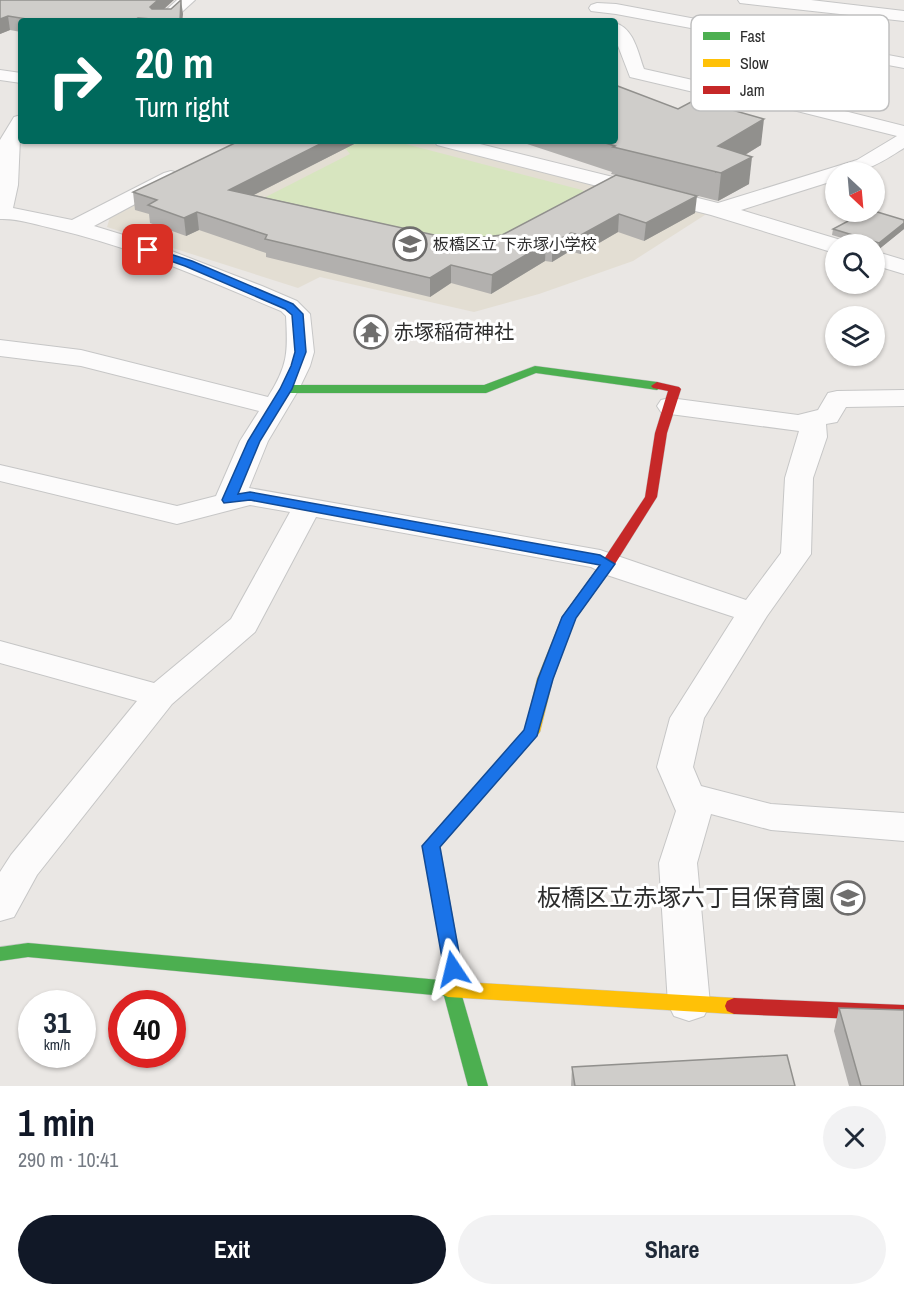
<!DOCTYPE html>
<html lang="en">
<head>
<meta charset="utf-8">
<style>
  body { margin:0; font-family:"Archivo Narrow","Noto Sans JP",sans-serif; background:#f2f2f3; color:#1f2937; height:100vh; display:flex; flex-direction:column; font-size:22px; white-space:nowrap }
  * { box-sizing:border-box; margin:0 }
  p { font-size:20px; color:#747a83 }
  .icon { flex:none; width:33px; height:33px; fill:none; stroke:currentColor; stroke-width:2; stroke-linecap:round; stroke-linejoin:round }
  .map { position:relative; height:1086px; overflow:hidden }
  .sheet { display:flex; flex-direction:column; background:#fff; flex:1 }
  .sheet>* { flex:none }
  .guide { position:absolute; left:18px; top:18px; width:600px; height:126px; border-radius:6px; box-shadow:0 2px 4px #0004; background:#00695c; color:#fff; overflow:hidden }
  .needle { width:39px; rotate:154deg }
  .tools { position:absolute; left:825px; top:162px; display:grid; gap:12px }
  .tools a { display:grid; place-items:center; width:60px; height:60px; border-radius:50%; background:#fff; box-shadow:0 2px 4px #0004; font-size:30px }
  .speed { position:absolute; left:18px; top:990px; display:flex; gap:12px; font-size:30px; font-weight:700; text-align:center }
  .speed>* { display:grid; place-content:center; width:78px; height:78px; border-radius:50%; background:#fff; box-shadow:0 2px 4px #0004; line-height:1 }
  .speed small { font-size:15px; font-weight:400 }
  .speed .limit { border:9px solid #d22; background:#fff; color:#111 }
  .pin { position:absolute; display:grid; place-items:center; width:51px; height:51px; color:#fff; margin:-26px; border-radius:12px; box-shadow:0 3px 9px #0006 }
  .me { position:absolute; width:66px; margin:-33px; rotate:350deg; stroke-linejoin:round; filter:drop-shadow(0 0 4px #0008) }
  .turn { display:flex; align-items:center; gap:21px; height:126px; padding:0 18px; font-size:27px }
  .turn .icon { width:78px; height:78px; stroke-width:2.5 }
  .turn b { display:block; font-size:42px; line-height:51px }
  .round { display:grid; place-items:center; flex:none; width:63px; height:63px; border-radius:32px; background:#f2f2f3 }
  .head { display:flex; align-items:center; justify-content:space-between; height:102px; padding:0 18px }
  h1 { font-size:36px; font-weight:800; line-height:45px; color:#111827 }
  .button { display:flex; gap:12px; margin-top:auto; padding:12px 18px }
  .button a { flex:1; height:69px; border-radius:36px; background:#111827; color:#fff; font-size:24px; font-weight:800; line-height:69px; text-align:center }
  .button a+a { background:#f2f2f3; color:#1f2937 }
  .map>svg:first-child { display:block }
  .education { fill:#e3ded3 }
  .pitch { fill:#d7e5bf }
  .lines { fill:none; stroke-linecap:round; stroke-linejoin:round }
  .street-casing { stroke:#c6c6c6; stroke-width:2 }
  .fast-casing { stroke:#c6c6c6; stroke-width:1 }
  .slow-casing { stroke:#c6c6c6; stroke-width:1 }
  .jam-casing { stroke:#c6c6c6; stroke-width:1 }
  .street { fill:#fcfbfb; fill-rule:evenodd }
  .fast { fill:#4caf50; fill-rule:evenodd }
  .slow { fill:#ffc107; fill-rule:evenodd }
  .jam { fill:#c62828; fill-rule:evenodd }
  .wall { fill:#b2b0ae }
  .shaded-wall { fill:#91908d }
  .building { fill:#cfcdca; stroke:#91908d; stroke-width:1.5 }
  .route { fill:#1a73e8; stroke:#114b97; stroke-width:1.5 }
  .labels { text-anchor:middle; stroke-width:6; stroke-linejoin:round; paint-order:stroke }
  .far-poi-label { font-size:16px; fill:#2d2d2d; stroke:#fff; text-anchor:start }
  .poi-label { font-size:20px; fill:#2d2d2d; stroke:#fff; text-anchor:start }
  .near-poi-label { font-size:24px; fill:#2d2d2d; stroke:#fff; text-anchor:end }
  .key { fill:#fff; stroke:#c0c0c0; stroke-width:1.5 }
  .key-label { font-size:16px; fill:#2d2d2d }
</style>
</head>
<body>
<div class="map">
<svg width="904" height="1086" viewBox="0 0 904 1086">
  <rect width="100%" height="100%" fill="#eae7e4"/>
  <path class="education" d="M272 141H421L708 213 633 261 539 294 474 312 320 277 298 288 107 227 110 217 252 147Z"/>
  <path class="pitch" d="M359 141H394L582 190 589 196 485 248 252 204 350 154 345 148Z"/>
  <g class="lines">
    <defs>
      <g id="street">
        <path d="M177 0H195L172 21H154Z"/>
        <path d="M738 0H811L904 11V21L740 3Z"/>
        <path d="M597 3 616 4 904 58V68L616 14 591 11 589 8 591 5Z"/>
        <path d="M615 23C634 28 638 53 644 69L719 86 789 97 904 126V148C877 165 868 172 836 172V180L741 210 844 241 846 244H836V253L828 251 711 215 437 145 434 141H468L718 203 857 160 897 136 789 109 719 98 630 77 615 38Z"/>
        <path d="M0 70 21 73V83L0 80Z"/>
        <path d="M21 115 18 185 13 208 72 220 164 173 171 171 178 173 181 177 178 181 94 226 156 245 262 286 297 301 310 314 314 352 310 366 299 389 268 441 249 488 600 550 746 600 781 553 785 478 799 431 670 414 661 412 657 406 661 400 670 398 798 415 818 410 828 393 837 391 904 390V406L846 407 837 422 826 424 827 437 813 478 811 554 767 616 704 718 693 767 701 786 771 804 904 813V841L771 830 711 814 697 863 710 1004 704 1016 689 1021 674 1016 668 1004 659 863 676 811 657 767 670 718 734 617 607 575 591 567 316 517 255 632 172 704 37 875 14 917 0 921V872L11 855 137 701 0 663V641L154 683 231 619 290 512 250 505 177 524 0 481V465L177 506 216 496 240 441 259 411 81 366 0 356V340L81 350 268 397C288 365 288 353 286 316L281 311C207 280 133 247 55 229 38 225 17 218 0 219V140L14 117Z"/>
        <path d="M874 251 904 260V274L874 265Z"/>
      </g>
      <g id="fast">
        <path d="M535 366 657 382 663 386 657 390 536 373 486 393H286L280 389 286 385H484Z"/>
        <path d="M28 943 451 981 458 984 460 989 488 1086H468L444 996 28 957 0 961V947Z"/>
      </g>
      <path id="slow" d="M565 622 572 627 553 679 540 732 440 847 462 969 461 982 734 998 741 1001 743 1006 741 1011 734 1014 448 997 441 994 439 989 442 983 444 969 423 846 525 730 537 679 558 627Z"/>
      <g id="jam">
        <path d="M657 382 679 387 681 389 667 433 657 497 615 564 576 618 570 630H560L558 627 562 617 602 562 645 497 655 433 668 391 653 388 651 386Z"/>
        <path d="M734 998 904 1005V1021L734 1014 727 1011 725 1006 727 1001Z"/>
      </g>
    </defs>
    <use href="#street" class="street-casing"/>
    <use href="#fast" class="fast-casing"/>
    <use href="#slow" class="slow-casing"/>
    <use href="#jam" class="jam-casing"/>
    <use href="#street" class="street"/>
    <use href="#fast" class="fast"/>
    <use href="#slow" class="slow"/>
    <use href="#jam" class="jam"/>
  </g>
  <g class="wall">
    <path d="M0 0 164 9 183 14 182 21H21V32L10 30 0 34Z"/>
    <path d="M360 141 254 195 457 240 502 235 616 175 611 174 612 172 518 141H615L761 145 745 155 749 184 718 201 647 183 695 213 644 241 618 232 580 254 570 251 552 262 545 261 491 294 451 283 430 297 266 257V253L199 230 186 236 150 223 149 214 135 210 133 192Z"/>
    <path d="M904 220V229L878 250 874 249V244H861L832 235 833 229Z"/>
    <path d="M839 1008 904 1086H849L834 1031Z"/>
    <path d="M572 1067 795 1086H571Z"/>
  </g>
  <g class="shaded-wall">
    <path d="M158 0H174L153 19 150 7Z"/>
    <path d="M181 0 183 14 182 21H180Z"/>
    <path d="M8 16 10 30 0 34V19Z"/>
    <path d="M764 119 761 145 715 173 718 146Z"/>
    <path d="M326 141H360L230 207 229 190Z"/>
    <path d="M752 157 749 184 718 201 721 173Z"/>
    <path d="M697 196 695 213 644 241 646 223Z"/>
    <path d="M197 212 199 230 186 236 184 218Z"/>
    <path d="M619 214 618 232 580 254 581 235Z"/>
    <path d="M904 223V229L878 250 879 243Z"/>
    <path d="M571 233 570 251 552 262V243Z"/>
    <path d="M546 243 545 261 491 294 492 275Z"/>
    <path d="M451 265V283L430 297V278Z"/>
  </g>
  <g class="building">
    <path d="M0 0H158L150 7 152 9H171L181 0 180 21 138 18 133 21H39L8 16 0 19Z"/>
    <path d="M615 85 678 109 691 102 718 106 764 119 718 146 752 157 721 173 613 147 615 146 599 141H615Z"/>
    <path d="M239 141H326L229 190 457 240 502 235 616 175 697 196 646 223 619 214 581 235 571 233 552 243H546L492 275 451 265 430 278 265 239 267 235 197 212 184 218 148 205 157 200 133 192Z"/>
    <path d="M874 211 904 220V223L879 243 833 229 865 212Z"/>
    <path d="M839 1008 904 1010V1086H861Z"/>
    <path d="M787 1055 795 1086H575L572 1067Z"/>
  </g>
  <path class="route" d="M148 247 192 261 293 304 303 314 306 352 292 389 260 441 238 494 250 492 600 555 615 564 576 618 553 679 537 736 440 847 462 969 459 974 453 976 446 974 444 969 422 846 524 730 538 679 562 617 600 565 250 500 224 503 222 500 248 441 280 389 291 366 295 352 292 315 285 309 185 266 145 252 143 250Z"/>
  <defs>
    <symbol id="school-ring" viewBox="-11 -11 22 22"><circle r="9.5" fill="#fff" stroke="#6f6e6d" stroke-width="1.5"/><path d="M0-5L7-2L0 1L-7-2ZM-4 1L0 2.5L4 1V4Q0 6-4 4Z" fill="#6f6e6d"/></symbol>
    <symbol id="temple-ring" viewBox="-11 -11 22 22"><circle r="9.5" fill="#fff" stroke="#6f6e6d" stroke-width="1.5"/><path d="M0-6L5-2H3V0L6.5 2.5H4V6H1.5V3h-3V6H-4V2.5H-6.5L-3 0V-2H-5Z" fill="#6f6e6d"/></symbol>
  </defs>
  <g fill-rule="evenodd">
    <use href="#school-ring" x="391" y="225" width="38" height="38"/>
    <use href="#temple-ring" x="352" y="313" width="38" height="38"/>
    <use href="#school-ring" x="829" y="879" width="38" height="38"/>
  </g>
  <g class="labels">
    <g class="far-poi-label">
      <text x="433" y="250">板橋区立 下赤塚小学校</text>
    </g>
    <g class="poi-label">
      <text x="394" y="339">赤塚稲荷神社</text>
    </g>
    <g class="near-poi-label">
      <text x="825" y="906">板橋区立赤塚六丁目保育園</text>
    </g>
  </g>
  <rect x="691" y="15" width="198" height="96" rx="9" class="key"/>
  <rect x="703" y="32" width="27" height="8" fill="#4caf50"/>
  <rect x="703" y="59" width="27" height="8" fill="#ffc107"/>
  <rect x="703" y="86" width="27" height="8" fill="#c62828"/>
  <g class="key-label">
    <text x="740" y="42">Fast</text>
    <text x="740" y="69">Slow</text>
    <text x="740" y="96">Jam</text>
  </g>
</svg>
<div class="tools">
<a><svg class="needle" viewBox="-14 -14 28 28"><path d="M0-13l5 13h-10z" fill="#e53935"/><path d="M0 13l5-13h-10z" fill="#747a83"/></svg></a>
<a><svg class="icon" aria-label="search" viewBox="0 0 24 24"><circle cx="10" cy="10" r="6"/><path d="M15 15l6 6"/></svg></a>
<a><svg class="icon" aria-label="layers" viewBox="0 0 24 24"><path d="M12 4l9 5-9 5-9-5zM3 14l9 5 9-5"/></svg></a>
</div>
<div class="speed"><div>31<small>km/h</small></div><div class="limit">40</div></div>
<div class="pin" style="left:148px;top:250px;background:#d93025"><svg class="icon" aria-label="arrive" viewBox="0 0 24 24"><path d="M6 21V4h12l-3 4 3 4H6"/></svg></div>
<svg class="me" style="left:453px;top:969px" viewBox="-20 -20 40 40"><path d="M0-17L14 15 0 8-14 15z" fill="#1a73e8" stroke="#fff" stroke-width="4"/></svg>
<div class="guide">
<div class="turn"><svg class="icon" aria-label="right" viewBox="0 0 24 24"><path d="M7 20v-9h11M14 6l5 5-5 5"/></svg><div><b>20 m</b>Turn right</div></div>
</div>
</div>
<section class="sheet">
<div class="head"><div><h1>1 min</h1><p>290 m · 10:41</p></div><a class="round"><svg class="icon" aria-label="close" viewBox="0 0 24 24"><path d="M6 6l12 12M18 6L6 18"/></svg></a></div>
<div class="button"><a>Exit</a><a>Share</a></div>
</section>
</body>
</html>
